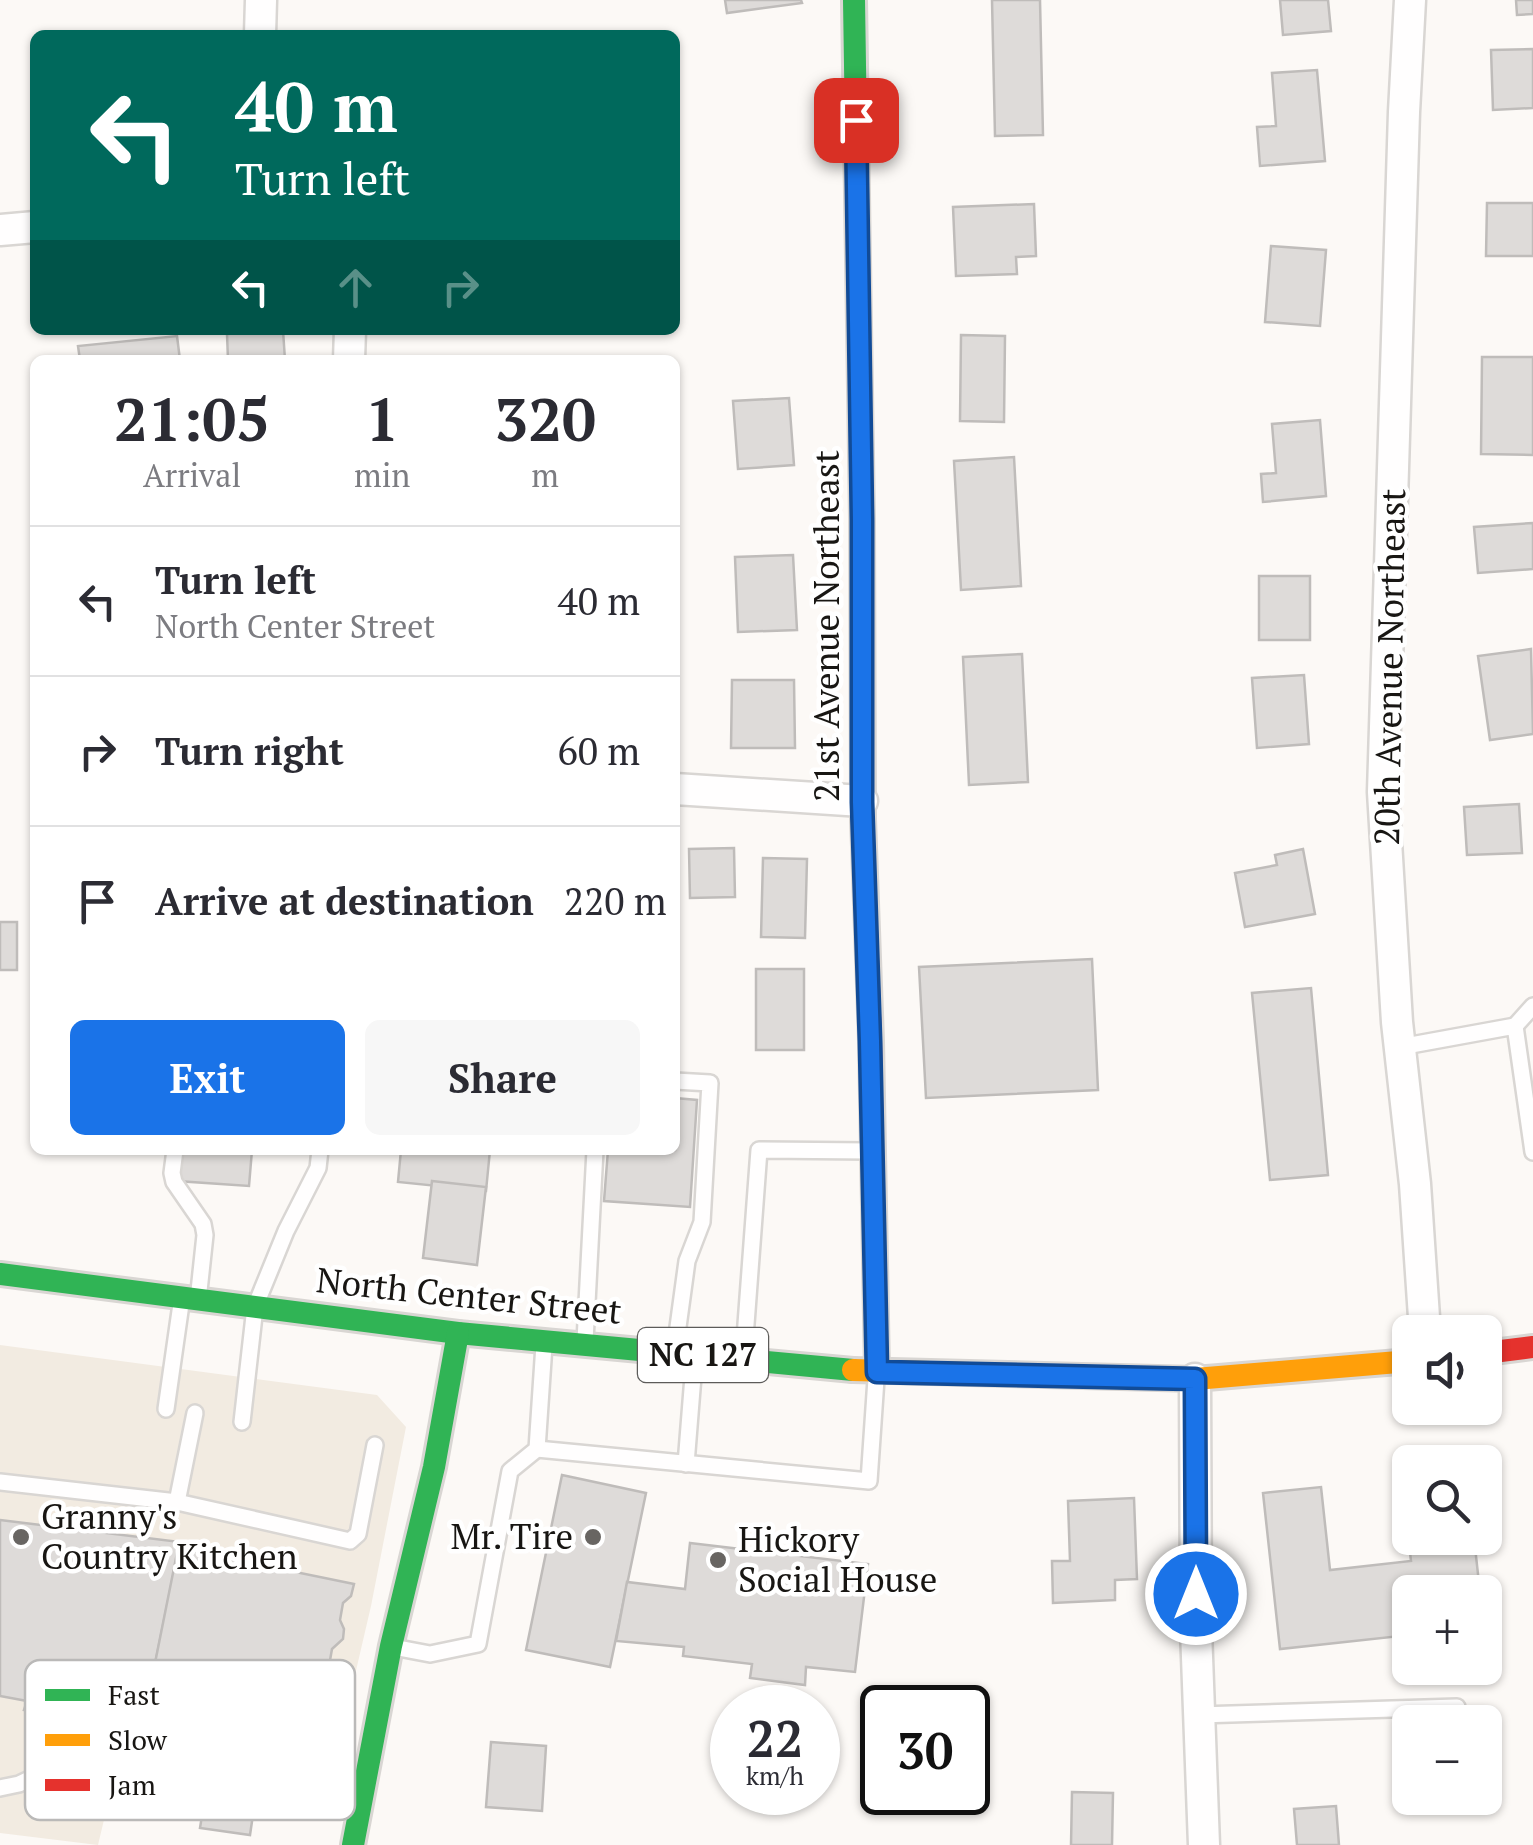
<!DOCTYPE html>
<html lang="en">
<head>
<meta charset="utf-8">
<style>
  body { margin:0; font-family:"PT Serif",serif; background:#f7f7f7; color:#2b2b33; height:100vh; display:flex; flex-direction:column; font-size:38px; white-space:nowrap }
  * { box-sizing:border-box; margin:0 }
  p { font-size:32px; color:#7c7c81 }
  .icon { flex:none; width:55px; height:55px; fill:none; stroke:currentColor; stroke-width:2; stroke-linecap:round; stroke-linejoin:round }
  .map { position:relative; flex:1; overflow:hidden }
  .drawer { position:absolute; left:30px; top:355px; width:650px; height:800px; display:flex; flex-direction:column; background:#fff; border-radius:15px; box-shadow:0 2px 8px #0004 }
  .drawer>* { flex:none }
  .banner { position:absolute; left:30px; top:30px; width:650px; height:305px; border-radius:15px; box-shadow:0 2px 8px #0004; background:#00695c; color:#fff; overflow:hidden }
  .fabs { position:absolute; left:1392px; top:1315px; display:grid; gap:20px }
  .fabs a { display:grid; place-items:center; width:110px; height:110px; border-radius:15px; background:#fff; box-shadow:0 2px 8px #0004; font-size:50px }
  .speed { position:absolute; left:710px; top:1685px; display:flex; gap:20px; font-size:50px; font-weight:700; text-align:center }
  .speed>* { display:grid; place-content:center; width:130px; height:130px; border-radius:50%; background:#fff; box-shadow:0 2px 8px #0004; line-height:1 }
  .speed small { font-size:25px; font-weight:400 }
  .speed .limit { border:5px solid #111; border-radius:15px; background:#fff; color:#111 }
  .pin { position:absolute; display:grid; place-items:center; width:85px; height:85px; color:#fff; margin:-42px; border-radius:20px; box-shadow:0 5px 15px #0006 }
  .me { position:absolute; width:110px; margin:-55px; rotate:0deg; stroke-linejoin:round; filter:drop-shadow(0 0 8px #0008) }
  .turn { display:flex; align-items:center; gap:35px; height:210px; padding:0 40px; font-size:45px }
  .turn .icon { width:130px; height:130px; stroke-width:2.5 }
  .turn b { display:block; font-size:70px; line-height:85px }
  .lanes { display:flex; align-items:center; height:95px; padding:0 40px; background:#0003; justify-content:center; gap:50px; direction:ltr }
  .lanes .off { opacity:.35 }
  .eta { display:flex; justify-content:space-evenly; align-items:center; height:170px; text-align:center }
  .eta b { font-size:60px; font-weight:700; line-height:70px }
  .cta { display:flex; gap:20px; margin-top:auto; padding:20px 40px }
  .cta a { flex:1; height:115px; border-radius:15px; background:#1a73e8; color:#fff; font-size:40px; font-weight:700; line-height:115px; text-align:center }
  .cta a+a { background:#f7f7f7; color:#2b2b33 }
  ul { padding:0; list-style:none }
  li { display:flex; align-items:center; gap:30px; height:150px; padding:0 40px; border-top:2px solid #e1e1e2 }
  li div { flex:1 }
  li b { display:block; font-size:38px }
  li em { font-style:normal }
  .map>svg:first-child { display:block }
  .built { fill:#f2ebe1 }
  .building { fill:#dedbd9; stroke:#bfbcba; stroke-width:2.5 }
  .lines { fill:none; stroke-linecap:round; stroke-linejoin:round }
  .lane-casing { stroke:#d9d6d3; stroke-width:20 }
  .street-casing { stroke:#d9d6d3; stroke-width:35 }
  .fast-casing { stroke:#d9d6d3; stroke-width:28 }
  .slow-casing { stroke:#d9d6d3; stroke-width:28 }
  .jam-casing { stroke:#d9d6d3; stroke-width:28 }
  .lane { stroke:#fffefe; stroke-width:15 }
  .street { stroke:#fffefe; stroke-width:30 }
  .fast { stroke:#30b455; stroke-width:22 }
  .slow { stroke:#ff9f0a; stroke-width:22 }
  .jam { stroke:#e5322d; stroke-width:22 }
  .route-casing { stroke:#114b97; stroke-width:25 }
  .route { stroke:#1a73e8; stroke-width:18 }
  .poi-dot { fill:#686562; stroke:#fff; stroke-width:4 }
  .labels { text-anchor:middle; stroke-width:9; stroke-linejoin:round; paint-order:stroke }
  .shield { fill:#fff; stroke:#5d5c5a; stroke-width:2.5 }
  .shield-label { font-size:32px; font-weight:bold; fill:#181613 }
  .street-label { font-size:35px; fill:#181613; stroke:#fff }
  .poi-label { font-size:35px; fill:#181613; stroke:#fff; text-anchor:start }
  .key { fill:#fff; stroke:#bab9b8; stroke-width:2.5 }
  .key-label { font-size:28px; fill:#181613 }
</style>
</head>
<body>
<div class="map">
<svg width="1533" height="1845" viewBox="0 0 1533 1845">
  <rect width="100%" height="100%" fill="#fcf9f6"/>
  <path class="built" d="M0 1345 377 1395 406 1427 371 1606 329 1787 122 1744 98 1845 0 1833Z"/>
  <g class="building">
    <path d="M725 0H801L802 3 727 13Z"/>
    <path d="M992 0H1040L1043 135 995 136Z"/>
    <path d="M1280 0H1328L1331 31 1283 35Z"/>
    <path d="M1516 0H1533V14L1517 15Z"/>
    <path d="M1533 49V108L1493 110 1491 50Z"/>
    <path d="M1317 70 1325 161 1260 166 1257 127 1276 126 1272 73Z"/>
    <path d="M1487 203H1533V256H1486Z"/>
    <path d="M1034 204 1036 256 1016 257 1017 274 956 276 953 207Z"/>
    <path d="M1271 246 1326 250 1320 326 1265 322Z"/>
    <path d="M283 330 285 360H228L227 334Z"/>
    <path d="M961 335 1005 336 1004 422 960 421Z"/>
    <path d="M177 336 180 360H80L78 346Z"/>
    <path d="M1482 357H1533V455L1481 454Z"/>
    <path d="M789 398 794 465 738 469 733 401Z"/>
    <path d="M1320 420 1326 496 1263 502 1261 474 1276 473 1272 424Z"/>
    <path d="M1014 457 1021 586 961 590 954 461Z"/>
    <path d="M1533 523V569L1478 573 1474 527Z"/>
    <path d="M793 555 797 630 738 632 735 557Z"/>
    <rect x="1259" y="576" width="51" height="64"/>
    <path d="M1531 649 1533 734 1490 740 1478 656Z"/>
    <path d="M1022 654 1028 782 969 785 963 657Z"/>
    <path d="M1304 675 1309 744 1257 748 1252 678Z"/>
    <path d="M732 680H794L795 748H731Z"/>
    <path d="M1519 804 1522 853 1467 855 1464 807Z"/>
    <path d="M734 848 735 897 690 898 689 849Z"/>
    <path d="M1303 849 1315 914 1245 927 1235 873 1277 865 1275 855Z"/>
    <path d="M763 858 807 859 805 938 761 937Z"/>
    <rect x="0" y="922" width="17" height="48"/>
    <path d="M1092 959 1098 1090 926 1098 919 967Z"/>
    <rect x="756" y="969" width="48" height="81"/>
    <path d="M1311 988 1328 1175 1270 1180 1252 993Z"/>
    <path d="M675 1098 697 1100 690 1207 604 1201 608 1150H675Z"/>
    <path d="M179 1150H252L249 1186 177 1181Z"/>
    <path d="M401 1150H490L486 1191 398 1182Z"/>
    <path d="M432 1181 486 1187 477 1265 423 1258Z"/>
    <path d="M562 1475 646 1493 610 1667 526 1650Z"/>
    <path d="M1321 1487 1330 1570 1411 1561 1409 1544 1474 1538 1480 1592H1410V1635L1280 1649 1263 1493Z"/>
    <path d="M1134 1498 1137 1579 1115 1580V1600L1053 1603 1052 1561H1070L1068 1501Z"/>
    <path d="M0 1520 180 1542 154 1669 131 1666 129 1678 72 1671 65 1716 24 1710 27 1701 0 1696Z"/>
    <path d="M690 1543 868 1564 855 1672 806 1667 805 1685 750 1678 752 1664 683 1656 684 1647 616 1641 627 1582 685 1589Z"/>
    <path d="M178 1548 354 1584 351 1596 343 1603 340 1620 344 1629 343 1639 332 1649 320 1717 151 1683Z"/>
    <path d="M491 1742 546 1746 542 1811 486 1807Z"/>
    <path d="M210 1766 259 1774 250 1835 200 1828Z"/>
    <path d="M1072 1792 1113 1793 1112 1845H1071Z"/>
    <path d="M1336 1806 1339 1845H1297L1294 1809Z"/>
  </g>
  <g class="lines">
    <defs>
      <g id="lane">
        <path d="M1515 1026 1533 1006"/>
        <path d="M1400 1047 1515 1026 1533 1152"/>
        <path d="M675 1081 710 1083 702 1222 687 1261 675 1349"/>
        <path d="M175 1150 172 1173 174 1182 203 1224 205 1235 199 1291"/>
        <path d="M585 1341 595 1150"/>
        <path d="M744 1351 759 1150 869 1151"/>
        <path d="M166 1409 181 1304"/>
        <path d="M242 1422 255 1307 286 1231 318 1168 320 1150"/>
        <path d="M537 1449 869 1481 876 1379"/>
        <path d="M686 1464 694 1364"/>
        <path d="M0 1482 177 1502 350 1541 358 1534 375 1445"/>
        <path d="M177 1502 195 1413"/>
        <path d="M393 1647 430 1654 478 1644 510 1471 537 1449 544 1345"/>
        <path d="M1199 1715 1457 1707"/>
        <path d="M0 1788 19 1784 69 1760"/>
      </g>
      <g id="street">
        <path d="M1410 0 1404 112 1383 792 1397 1022 1415 1184 1425 1332"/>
        <path d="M260 35 261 0"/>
        <path d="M0 230 35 227"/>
        <path d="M349 360 350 330"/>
        <path d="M675 789 862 801"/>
        <path d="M1195 1379 1196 1630 1204 1845"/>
      </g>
      <g id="fast">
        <path d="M854 0 862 519 863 819"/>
        <path d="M0 1274 458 1333 853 1370"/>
        <path d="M353 1845 391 1646 434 1467 458 1333"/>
      </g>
      <path id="slow" d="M853 1370 1195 1379 1410 1361"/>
      <g id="jam">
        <path d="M863 819 871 1041 877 1372"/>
        <path d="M1485 1353 1533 1347"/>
      </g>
    </defs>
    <use href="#lane" class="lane-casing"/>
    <use href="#street" class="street-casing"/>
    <use href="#fast" class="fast-casing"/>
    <use href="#slow" class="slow-casing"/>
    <use href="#jam" class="jam-casing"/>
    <use href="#lane" class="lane"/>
    <use href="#street" class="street"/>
    <use href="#fast" class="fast"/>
    <use href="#slow" class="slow"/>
    <use href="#jam" class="jam"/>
  </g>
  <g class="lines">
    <defs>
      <path id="route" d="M856 120 862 520V802L870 1041 877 1372 1195 1379 1196 1594"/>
    </defs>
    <use href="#route" class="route-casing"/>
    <use href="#route" class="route"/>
  </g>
  <g class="poi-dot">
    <circle cx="21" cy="1537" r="10"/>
    <circle cx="593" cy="1537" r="10"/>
    <circle cx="718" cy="1560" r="10"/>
  </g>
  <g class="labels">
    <rect class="shield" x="638" y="1328" width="130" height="54" rx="8"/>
    <g class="shield-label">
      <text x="703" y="1366">NC 127</text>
    </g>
    <g class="street-label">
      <text transform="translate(827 626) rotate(-90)" y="12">21st Avenue Northeast</text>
      <text transform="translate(1390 667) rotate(-89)" y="12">20th Avenue Northeast</text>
      <text transform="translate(469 1296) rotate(6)" y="12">North Center Street</text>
    </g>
    <g class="poi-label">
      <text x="41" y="1529">Granny's<tspan x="41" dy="40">Country Kitchen</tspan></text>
      <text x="573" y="1549" text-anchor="end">Mr. Tire</text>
      <text x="738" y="1552">Hickory<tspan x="738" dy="40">Social House</tspan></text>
    </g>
  </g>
  <rect x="25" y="1660" width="330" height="160" rx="15" class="key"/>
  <rect x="45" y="1689" width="45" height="12" fill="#30b455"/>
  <rect x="45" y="1734" width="45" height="12" fill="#ff9f0a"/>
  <rect x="45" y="1779" width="45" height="12" fill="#e5322d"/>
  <g class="key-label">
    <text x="108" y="1705">Fast</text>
    <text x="108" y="1750">Slow</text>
    <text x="108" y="1795">Jam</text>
  </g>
</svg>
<div class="fabs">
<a><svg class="icon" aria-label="sound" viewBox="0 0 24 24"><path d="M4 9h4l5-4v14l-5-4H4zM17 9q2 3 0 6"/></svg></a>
<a><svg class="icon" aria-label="search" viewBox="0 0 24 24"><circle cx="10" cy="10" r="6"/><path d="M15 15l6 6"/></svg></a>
<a>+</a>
<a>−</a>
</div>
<div class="speed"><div>22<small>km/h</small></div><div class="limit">30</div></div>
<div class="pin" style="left:856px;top:120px;background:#d93025"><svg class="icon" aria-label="arrive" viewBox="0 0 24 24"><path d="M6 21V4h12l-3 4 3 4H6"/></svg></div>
<svg class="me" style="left:1196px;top:1594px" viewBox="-20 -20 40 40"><circle r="17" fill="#1a73e8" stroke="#fff" stroke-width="3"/><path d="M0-11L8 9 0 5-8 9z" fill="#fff"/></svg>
<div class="banner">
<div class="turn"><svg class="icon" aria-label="left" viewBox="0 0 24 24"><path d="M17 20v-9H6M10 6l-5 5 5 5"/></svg><div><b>40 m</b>Turn left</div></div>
<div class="lanes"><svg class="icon" aria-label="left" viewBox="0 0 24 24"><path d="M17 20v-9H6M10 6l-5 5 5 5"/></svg><svg class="icon off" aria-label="ahead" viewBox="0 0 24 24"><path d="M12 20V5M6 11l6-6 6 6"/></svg><svg class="icon off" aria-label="right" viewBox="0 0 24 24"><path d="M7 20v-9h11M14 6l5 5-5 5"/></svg></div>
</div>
<section class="drawer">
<div class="eta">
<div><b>21:05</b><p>Arrival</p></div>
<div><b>1</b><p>min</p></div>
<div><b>320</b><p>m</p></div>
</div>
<ul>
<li><svg class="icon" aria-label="left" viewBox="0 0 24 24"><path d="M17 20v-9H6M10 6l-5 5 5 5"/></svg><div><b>Turn left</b><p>North Center Street</p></div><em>40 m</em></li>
<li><svg class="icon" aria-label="right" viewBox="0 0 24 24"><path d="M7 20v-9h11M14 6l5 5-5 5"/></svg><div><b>Turn right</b></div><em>60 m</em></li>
<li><svg class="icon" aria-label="arrive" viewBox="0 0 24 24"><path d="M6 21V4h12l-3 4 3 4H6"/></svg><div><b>Arrive at destination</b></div><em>220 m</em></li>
</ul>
<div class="cta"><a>Exit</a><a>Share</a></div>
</section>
</div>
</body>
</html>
